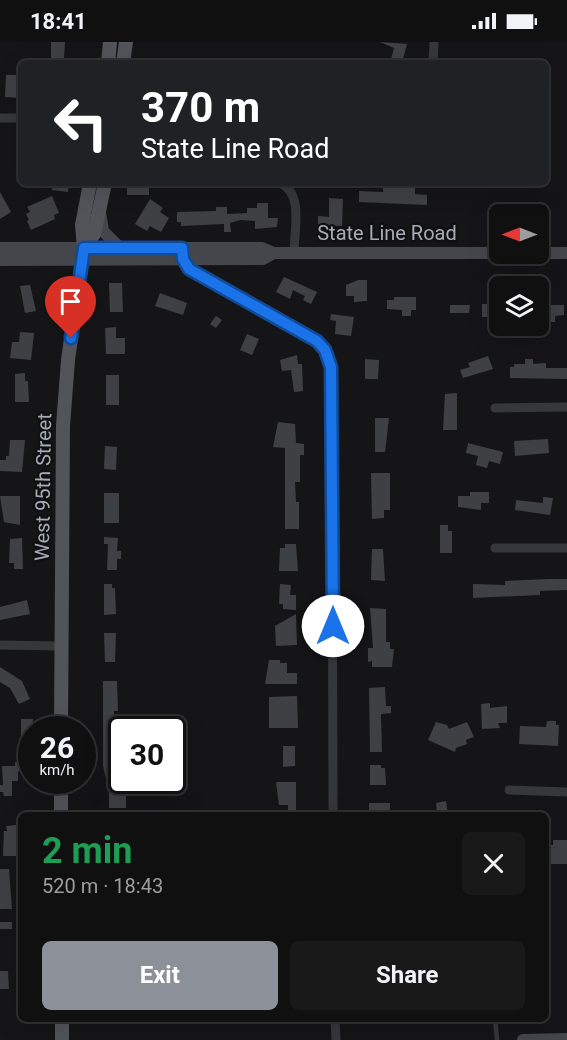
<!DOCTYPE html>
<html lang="en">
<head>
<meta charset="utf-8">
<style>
  body { margin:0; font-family:Roboto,sans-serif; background:#19191a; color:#f1f3f6; height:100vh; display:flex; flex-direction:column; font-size:22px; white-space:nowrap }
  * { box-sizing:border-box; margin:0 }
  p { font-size:20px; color:#9c9d9f }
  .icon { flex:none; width:33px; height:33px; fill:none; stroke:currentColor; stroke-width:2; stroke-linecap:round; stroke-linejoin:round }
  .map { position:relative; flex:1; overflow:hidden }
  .sheet { position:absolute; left:18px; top:770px; width:531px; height:210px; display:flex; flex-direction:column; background:#101011; border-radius:9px; box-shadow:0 6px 24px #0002,0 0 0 2px #303031 }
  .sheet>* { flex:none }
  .top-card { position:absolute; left:18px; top:18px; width:531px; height:126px; border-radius:9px; box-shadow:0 6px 24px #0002,0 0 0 2px #303031; background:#202124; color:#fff; overflow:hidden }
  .needle { width:39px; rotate:270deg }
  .fabs { position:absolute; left:489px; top:162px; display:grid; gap:12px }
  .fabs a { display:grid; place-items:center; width:60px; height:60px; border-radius:9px; background:#101011; box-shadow:0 6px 24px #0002,0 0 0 2px #303031; font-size:30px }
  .speed { position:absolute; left:18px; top:674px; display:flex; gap:12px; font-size:30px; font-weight:700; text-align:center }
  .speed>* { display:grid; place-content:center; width:78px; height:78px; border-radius:50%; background:#101011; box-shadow:0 6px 24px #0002,0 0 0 2px #303031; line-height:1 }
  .speed small { font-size:15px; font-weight:400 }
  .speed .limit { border:3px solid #111; border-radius:9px; background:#fff; color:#111 }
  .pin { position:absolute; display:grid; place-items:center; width:51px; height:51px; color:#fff; margin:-62px -26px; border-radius:50% 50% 50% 0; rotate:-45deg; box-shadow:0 0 6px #0007 }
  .pin .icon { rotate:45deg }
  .me { position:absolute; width:66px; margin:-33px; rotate:0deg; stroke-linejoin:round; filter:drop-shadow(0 0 4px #0008) }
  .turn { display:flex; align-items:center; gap:21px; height:126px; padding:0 24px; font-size:27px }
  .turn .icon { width:78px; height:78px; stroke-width:2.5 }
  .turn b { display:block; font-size:42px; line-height:51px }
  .round { display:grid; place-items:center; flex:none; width:63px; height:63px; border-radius:9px; background:#19191a }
  .summary { display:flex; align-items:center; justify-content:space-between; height:102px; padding:0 24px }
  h1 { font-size:36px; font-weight:700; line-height:45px; color:#1e9e55 }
  .primary-button { display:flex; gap:12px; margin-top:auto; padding:12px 24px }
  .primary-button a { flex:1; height:69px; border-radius:9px; background:#8c9099; color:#fff; font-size:24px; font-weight:700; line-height:69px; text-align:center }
  .primary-button a+a { background:#19191a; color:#f1f3f6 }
  .status { display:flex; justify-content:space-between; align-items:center; height:42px; padding:0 30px; background:#101011; direction:ltr }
  .status svg { height:16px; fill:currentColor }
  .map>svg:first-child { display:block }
  .building { fill:#3f4044 }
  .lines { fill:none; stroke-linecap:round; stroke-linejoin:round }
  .lane { stroke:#36373b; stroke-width:4.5 }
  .street { stroke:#36373b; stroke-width:9 }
  .secondary { stroke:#44464b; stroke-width:12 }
  .primary { stroke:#52545a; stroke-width:14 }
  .route-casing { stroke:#114b97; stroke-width:15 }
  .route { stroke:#1a73e8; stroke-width:10 }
  .labels { text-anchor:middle; stroke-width:4.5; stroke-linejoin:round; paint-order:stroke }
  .street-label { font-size:20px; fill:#a7abb6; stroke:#101012 }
</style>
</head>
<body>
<div class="status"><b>18:41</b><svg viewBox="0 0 49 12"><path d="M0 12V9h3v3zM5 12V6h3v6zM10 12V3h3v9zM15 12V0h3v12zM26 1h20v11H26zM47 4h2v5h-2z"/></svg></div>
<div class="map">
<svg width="567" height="998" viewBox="0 0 567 998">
  <rect width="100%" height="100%" fill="#151517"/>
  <g class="building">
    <path d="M51 0H65L64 16H51Z"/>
    <path d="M380 0 407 2 402 21H390L394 6Z"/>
    <path d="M6 33H21V56L5 55Z"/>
    <path d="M53 141H69L68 150 52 148Z"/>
    <path d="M127 141 149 142V153H127Z"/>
    <path d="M383 145 415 146V152L427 153V163L359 160V149L383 150Z"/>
    <path d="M0 150 11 170 0 177Z"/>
    <path d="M52 154 59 171 54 173 55 177 31 188 27 179 29 178 26 172 30 170 27 165Z"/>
    <path d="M329 156 343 157 342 184 318 183V174L329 175Z"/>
    <path d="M150 157 163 166 160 170 169 176 161 190 150 184 147 189 135 182Z"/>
    <path d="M257 161H268V176H278L277 185 255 187V179L240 178 230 181 231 190H224V182L181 184V180H177V170L216 169V165H227V172L247 171V166H257Z"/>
    <path d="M284 235 317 250 311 262 303 258 305 254 293 248 290 257 276 250Z"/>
    <path d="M358 238H367V259L354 260V254H346V243Z"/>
    <path d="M109 241H122L123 270H110Z"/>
    <path d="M30 243 36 269 25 271 20 244Z"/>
    <path d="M160 251 187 261 183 273 155 264Z"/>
    <path d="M394 255H416V268H411V274H402V268L387 267V258H394Z"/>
    <rect x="482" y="262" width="18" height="13"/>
    <path d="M450 263H470L469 271H450Z"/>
    <path d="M538 263H564V273L555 274V280H545V274H538Z"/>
    <path d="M331 272 354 275 351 294 335 292 336 279 330 278Z"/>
    <path d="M216 274 222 278 216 286 210 282Z"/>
    <path d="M116 285V296H125V312H106L105 286Z"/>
    <path d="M20 290 34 291 31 318 10 316 12 300H19Z"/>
    <path d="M247 292 259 297 252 313 240 308Z"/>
    <path d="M297 313 298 322H302L303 349 294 350 291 328 282 329 280 318Z"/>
    <path d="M488 314 493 327 463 336 460 328 470 325 468 321Z"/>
    <path d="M365 317 379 318 378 337H365Z"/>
    <path d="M525 317H533V322L546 321V326H567V337L510 336V325H514V322H525Z"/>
    <path d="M25 331V339H28L29 360H15V332Z"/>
    <rect x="106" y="333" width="13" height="30"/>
    <path d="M457 351V388H443L445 352Z"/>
    <path d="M375 376H389L385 410H375Z"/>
    <path d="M278 380 295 382 296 401 304 402V413H300V440H295L296 460H299V487H285V406L273 405Z"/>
    <path d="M548 397 549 411 515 414 514 399Z"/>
    <path d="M10 398H25L22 430 0 429V418H6V414H9Z"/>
    <path d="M468 401 503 410 500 422 489 419 487 426 476 423 478 414 466 411Z"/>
    <path d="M105 404 117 405 116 428 104 427Z"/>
    <path d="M371 431H390V468H384V476L372 477Z"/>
    <path d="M470 450H489V461H481V468L458 465V454H470Z"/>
    <rect x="104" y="451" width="15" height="30"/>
    <path d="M0 454H20V483L4 480Z"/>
    <path d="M543 455 553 456 550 473 515 468 516 458 543 461Z"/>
    <path d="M440 483H448V489H452V511H440Z"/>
    <path d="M104 495 118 496 117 509H121V517H117V528H107L108 502H104Z"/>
    <path d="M22 496 23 527H14V521H9L10 497Z"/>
    <path d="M285 502H296L298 529H279L280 506H285Z"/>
    <path d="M372 507H383L385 539 371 538Z"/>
    <path d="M549 537H567V548L540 549V553L473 556V542L505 543V539Z"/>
    <path d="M104 542H112V546H115L116 572 104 573Z"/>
    <path d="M280 542 291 543 290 553H296V568L283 567V562H279Z"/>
    <path d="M27 558 30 572 0 578V565Z"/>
    <path d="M370 566 386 567V600H390V607H394L392 625H372V619L368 620V606H373Z"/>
    <path d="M296 572 297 603 276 604 275 584Z"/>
    <path d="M104 591H116L115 620H105Z"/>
    <path d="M269 618H280V621H287V631H297V642H265Z"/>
    <path d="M0 625 22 639 30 657 19 662 10 646 0 640Z"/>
    <path d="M103 639H117L118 669H114L117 731H122V738H126V766H109V749L103 724Z"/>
    <path d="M385 645 386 664H391V671L381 672 382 710H370L369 646Z"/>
    <path d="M297 654 298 686H269V655Z"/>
    <path d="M490 661V666L507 664V681H498L500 686 482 687 481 662Z"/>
    <path d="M21 677H33L30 712H21Z"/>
    <path d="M547 679H556V683H559L558 704 519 702 520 684 546 685Z"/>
    <path d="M436 680 447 683 449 687 467 680 474 695 466 698 467 702 456 706 455 710 428 698Z"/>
    <path d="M283 704H295V724L283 725Z"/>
    <path d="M15 720H25V729H18V739H12V754H4L3 750H0V743H3L2 724H15Z"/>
    <path d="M370 723H381V726H385L386 743H370Z"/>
    <path d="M276 740H296V769H288V763H279Z"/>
    <path d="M446 759 448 772H437L436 761Z"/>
    <path d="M369 761H390V769H384V772H369Z"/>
    <path d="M16 783V814H3L4 789H7L6 784Z"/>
    <path d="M553 798H567V822H546V803H553Z"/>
    <path d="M0 827H9L12 867H0Z"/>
    <rect x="0" y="880" width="12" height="7"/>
    <path d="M0 929H8L9 947H0Z"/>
  </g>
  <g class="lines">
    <path class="lane" d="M495 976 497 998"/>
    <g class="street">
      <path d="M433 21 434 0"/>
      <path d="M0 76H21"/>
      <path d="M280 141C304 151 294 189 294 211"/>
      <path d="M183 214 189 227 317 299 330 317 332 349 333 772"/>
      <path d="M495 366 567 365"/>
      <path d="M495 506H567"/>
      <path d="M0 603 60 604"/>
      <path d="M509 748 567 750"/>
      <path d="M335 976 336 998"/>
    </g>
    <g class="secondary">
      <path d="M100 170 103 189 120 206"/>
      <path d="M0 206H262L274 211"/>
      <path d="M538 211H567"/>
      <path d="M0 218 263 217 274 211H500"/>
      <path d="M523 998 567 997"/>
    </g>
    <g class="primary">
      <path d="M108 21 110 0"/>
      <path d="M123 21 126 0"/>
      <path d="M84 206 94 192 105 141"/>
      <path d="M61 687 63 384 68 318 84 206 82 183 90 141"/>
      <path d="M61 738V772"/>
      <path d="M62 976V998"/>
    </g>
  </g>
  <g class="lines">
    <defs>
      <path id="route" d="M71 296 84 206H182L183 217 189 227 317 299 325 308 331 325 333 584"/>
    </defs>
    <use href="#route" class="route-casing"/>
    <use href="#route" class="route"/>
  </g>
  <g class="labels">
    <g class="street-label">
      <text x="387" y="198">State Line Road</text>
      <text transform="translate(43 445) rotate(-89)" y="7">West 95th Street</text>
    </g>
  </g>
</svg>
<div class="fabs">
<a><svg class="needle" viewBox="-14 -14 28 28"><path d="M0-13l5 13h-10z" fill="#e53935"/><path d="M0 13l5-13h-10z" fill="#9c9d9f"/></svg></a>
<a><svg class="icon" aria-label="layers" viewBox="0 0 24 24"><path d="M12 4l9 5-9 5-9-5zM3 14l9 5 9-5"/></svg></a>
</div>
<div class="speed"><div>26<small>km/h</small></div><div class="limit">30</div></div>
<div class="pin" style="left:71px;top:296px;background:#d93025"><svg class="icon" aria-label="arrive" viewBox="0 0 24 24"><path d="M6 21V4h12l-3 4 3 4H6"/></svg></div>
<svg class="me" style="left:333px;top:584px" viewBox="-20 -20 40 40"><circle r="19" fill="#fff"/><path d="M0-13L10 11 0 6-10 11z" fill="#1a73e8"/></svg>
<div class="top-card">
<div class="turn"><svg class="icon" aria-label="left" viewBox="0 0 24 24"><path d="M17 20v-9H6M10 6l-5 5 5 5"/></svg><div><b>370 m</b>State Line Road</div></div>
</div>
<section class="sheet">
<div class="summary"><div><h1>2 min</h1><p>520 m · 18:43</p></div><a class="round"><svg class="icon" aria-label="close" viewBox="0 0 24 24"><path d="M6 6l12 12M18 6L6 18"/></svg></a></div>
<div class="primary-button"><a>Exit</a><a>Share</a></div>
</section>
</div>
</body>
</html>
